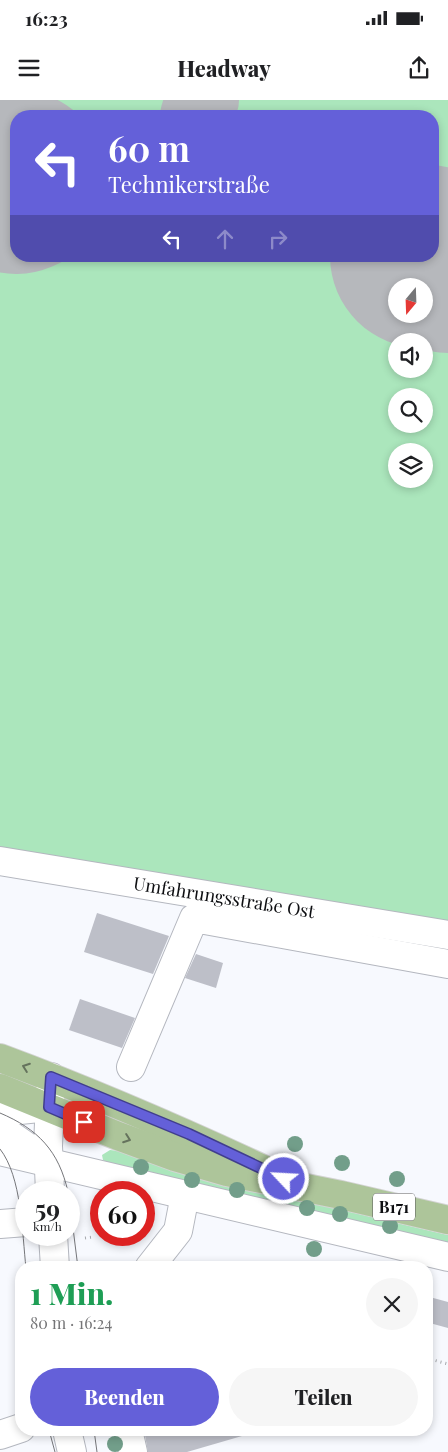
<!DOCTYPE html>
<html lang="de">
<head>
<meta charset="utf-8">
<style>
  body { margin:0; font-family:"Playfair Display",serif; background:#f6f6f6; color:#202124; height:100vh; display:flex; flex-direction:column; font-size:19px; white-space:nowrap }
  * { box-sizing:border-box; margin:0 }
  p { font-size:16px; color:#757577 }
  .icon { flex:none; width:28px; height:28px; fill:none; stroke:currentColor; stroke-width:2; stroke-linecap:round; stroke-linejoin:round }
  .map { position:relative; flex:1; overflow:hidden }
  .sheet { position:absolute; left:15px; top:1161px; width:418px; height:175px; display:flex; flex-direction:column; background:#fff; border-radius:20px; box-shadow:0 2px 8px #0003 }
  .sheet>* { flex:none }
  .hud { position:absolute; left:10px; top:10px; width:429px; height:152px; border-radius:20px; box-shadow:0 2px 8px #0003; background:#6460d9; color:#fff; overflow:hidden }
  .needle { width:32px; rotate:199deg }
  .fabs { position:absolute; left:388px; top:178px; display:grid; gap:10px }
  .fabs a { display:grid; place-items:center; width:45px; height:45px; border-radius:50%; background:#fff; box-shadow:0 2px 8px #0003; font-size:25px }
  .speed { position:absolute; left:15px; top:1081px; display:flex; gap:10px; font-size:25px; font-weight:700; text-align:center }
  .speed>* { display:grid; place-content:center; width:65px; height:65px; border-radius:50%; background:#fff; box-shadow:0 2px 8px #0003; line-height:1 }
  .speed small { font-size:12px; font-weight:400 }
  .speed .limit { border:8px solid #d22; background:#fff; color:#111 }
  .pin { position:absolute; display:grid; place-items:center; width:42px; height:42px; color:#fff; margin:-21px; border-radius:10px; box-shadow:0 2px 8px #0006 }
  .me { position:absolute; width:55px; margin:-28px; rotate:295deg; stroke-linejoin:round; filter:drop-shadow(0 0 4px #0008) }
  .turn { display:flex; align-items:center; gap:18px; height:105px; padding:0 15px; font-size:22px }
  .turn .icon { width:65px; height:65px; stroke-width:2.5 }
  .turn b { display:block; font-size:35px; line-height:42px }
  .lanes { display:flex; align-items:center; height:48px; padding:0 15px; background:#0003; justify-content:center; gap:25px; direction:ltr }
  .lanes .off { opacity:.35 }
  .round { display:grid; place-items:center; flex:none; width:52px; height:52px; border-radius:26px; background:#f6f6f6 }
  .head { display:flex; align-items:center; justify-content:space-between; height:85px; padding:0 15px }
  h1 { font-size:30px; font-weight:800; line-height:38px; color:#1e9e55 }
  .action { display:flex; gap:10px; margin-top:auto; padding:10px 15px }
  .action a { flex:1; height:58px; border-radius:30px; background:#6460d9; color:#fff; font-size:20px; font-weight:800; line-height:58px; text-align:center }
  .action a+a { background:#f6f6f6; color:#202124 }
  .status { display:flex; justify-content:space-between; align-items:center; height:35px; padding:0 25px; background:#fff; direction:ltr }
  .status svg { height:14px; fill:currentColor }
  header { display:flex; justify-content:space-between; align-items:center; height:65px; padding:0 15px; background:#fff; font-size:22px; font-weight:800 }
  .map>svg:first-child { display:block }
  .green { fill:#abe6bc; fill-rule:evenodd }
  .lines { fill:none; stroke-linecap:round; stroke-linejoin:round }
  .taxiway { stroke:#b6b8bc; stroke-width:74 }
  .runway { stroke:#b6b8bc; stroke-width:184 }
  .building { fill:#bdbfc8 }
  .minor-casing { stroke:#b4b7bf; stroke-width:30 }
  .major-casing { stroke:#d4d4d4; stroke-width:30 }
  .path { stroke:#a6a8ac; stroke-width:3; stroke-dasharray:1 4; stroke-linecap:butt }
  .minor { stroke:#fff; stroke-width:28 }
  .major { stroke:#adc59a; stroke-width:28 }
  .tram { stroke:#75767a; stroke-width:1 }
  .tree { fill:#729e8a }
  .oneway { stroke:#65735d }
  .route-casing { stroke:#413e8d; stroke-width:12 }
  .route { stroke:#6460d9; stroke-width:9 }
  .labels { text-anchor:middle; stroke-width:5; stroke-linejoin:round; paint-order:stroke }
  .shield { fill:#fff; stroke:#565759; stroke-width:1 }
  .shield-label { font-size:16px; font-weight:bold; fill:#0e0f12 }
  .street-label { font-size:18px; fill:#0e0f12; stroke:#fff }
</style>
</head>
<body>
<div class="status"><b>16:23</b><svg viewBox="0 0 49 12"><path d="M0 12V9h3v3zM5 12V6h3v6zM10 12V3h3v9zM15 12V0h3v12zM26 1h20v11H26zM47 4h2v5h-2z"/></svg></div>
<header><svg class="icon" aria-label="menu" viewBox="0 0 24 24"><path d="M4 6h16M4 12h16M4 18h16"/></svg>Headway<svg class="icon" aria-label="share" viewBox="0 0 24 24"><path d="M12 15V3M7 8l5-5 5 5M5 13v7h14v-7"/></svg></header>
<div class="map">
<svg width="448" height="1352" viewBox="0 0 448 1352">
  <rect width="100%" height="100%" fill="#f7f9fe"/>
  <g class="green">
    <path d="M0 0H448V848L0 775ZM16 16H432V156H16ZM396 186H424V214H396ZM396 241H424V269H396ZM396 296H424V324H396ZM396 351H424V379H396Z"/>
    <path d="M110 1050 128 1052 219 1081 448 1135V1144L108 1063 103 1060 102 1055Z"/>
  </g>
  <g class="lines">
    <path class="taxiway" d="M197 16 202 0"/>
    <g class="runway">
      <path d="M0 79 16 82"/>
      <path d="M422 156 448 161"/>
    </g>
  </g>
  <g class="building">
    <path d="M97 813 169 836 153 874 84 852Z"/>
    <path d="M196 854 223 863 216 888 185 878Z"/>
    <path d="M80 899 135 918 122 948 69 930Z"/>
    <path d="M426 1196 448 1202V1228L426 1222Z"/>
    <path d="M144 1330H241L242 1336 187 1352H148Z"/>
  </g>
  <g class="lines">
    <defs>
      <g id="minor">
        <path d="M0 761 448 835"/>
        <path d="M131 967 194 818 448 864"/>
        <path d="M0 1012 49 1007"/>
        <path d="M0 1028 36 1053"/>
        <path d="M0 1051 448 1157"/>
        <path d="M50 1092 48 1046 51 977"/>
        <path d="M0 1124 26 1122"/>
        <path d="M53 1135 55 1168"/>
        <path d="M149 1168 178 1131 185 1095"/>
        <path d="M67 1330 72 1352"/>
        <path d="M128 1330 133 1352"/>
        <path d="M0 1335 21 1328"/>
      </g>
      <g id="major">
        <path d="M0 958C89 991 177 1029 263 1069"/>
        <path d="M0 988 118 1036 175 1057 227 1072 341 1095 448 1120"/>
      </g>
    </defs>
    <use href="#minor" class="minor-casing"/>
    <use href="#major" class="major-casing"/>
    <g class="path">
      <path d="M85 1138 93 1137"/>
      <path d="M426 1258 448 1264"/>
    </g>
    <use href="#minor" class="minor"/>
    <use href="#major" class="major"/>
    <g class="tram">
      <path d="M0 1013C38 1029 59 1051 68 1092"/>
      <path d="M0 1049C22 1077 22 1133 26 1168"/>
      <path d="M69 1096 78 1168"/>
      <path d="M49 1330 55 1352"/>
      <path d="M94 1330 97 1352"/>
    </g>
  </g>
  <g class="tree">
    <circle cx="295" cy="1044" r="8"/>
    <circle cx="342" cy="1063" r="8"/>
    <circle cx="141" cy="1067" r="8"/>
    <circle cx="397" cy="1079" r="8"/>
    <circle cx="192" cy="1080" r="8"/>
    <circle cx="237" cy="1090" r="8"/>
    <circle cx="307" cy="1108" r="8"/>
    <circle cx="340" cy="1114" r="8"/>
    <circle cx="390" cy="1126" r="8"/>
    <circle cx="314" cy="1149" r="8"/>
    <circle cx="115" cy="1344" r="8"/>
  </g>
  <defs><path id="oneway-chevron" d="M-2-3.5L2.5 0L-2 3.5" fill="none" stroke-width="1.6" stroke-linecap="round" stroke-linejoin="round" transform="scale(1.25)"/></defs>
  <g class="oneway">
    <use href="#oneway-chevron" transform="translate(26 967) rotate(-160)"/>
    <use href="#oneway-chevron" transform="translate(127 1039) rotate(20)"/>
  </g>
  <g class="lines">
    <defs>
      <path id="route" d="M84 1022 49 1007 51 977 189 1034 284 1079"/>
    </defs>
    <use href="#route" class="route-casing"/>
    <use href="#route" class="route"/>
  </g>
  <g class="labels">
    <rect class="shield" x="373" y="1093.5" width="42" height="27" rx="4"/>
    <g class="shield-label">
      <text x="394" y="1113">B171</text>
    </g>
    <g class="street-label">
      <text transform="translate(224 798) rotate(9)" y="6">Umfahrungsstraße Ost</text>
    </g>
  </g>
</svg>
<div class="fabs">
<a><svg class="needle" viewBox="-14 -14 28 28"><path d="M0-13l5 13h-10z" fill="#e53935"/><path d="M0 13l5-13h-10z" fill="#757577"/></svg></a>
<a><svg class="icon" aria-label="sound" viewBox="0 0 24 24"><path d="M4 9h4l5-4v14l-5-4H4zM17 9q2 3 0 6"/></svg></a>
<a><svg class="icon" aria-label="search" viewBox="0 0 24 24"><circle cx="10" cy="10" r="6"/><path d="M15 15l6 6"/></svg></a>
<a><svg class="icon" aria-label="layers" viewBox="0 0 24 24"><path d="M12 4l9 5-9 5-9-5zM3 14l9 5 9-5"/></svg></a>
</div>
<div class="speed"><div>59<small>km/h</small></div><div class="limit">60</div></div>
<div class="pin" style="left:84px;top:1022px;background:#d93025"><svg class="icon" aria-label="arrive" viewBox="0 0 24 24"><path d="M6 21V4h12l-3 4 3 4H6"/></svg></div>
<svg class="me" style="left:284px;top:1079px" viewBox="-20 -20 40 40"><circle r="17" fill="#6460d9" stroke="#fff" stroke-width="3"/><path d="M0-11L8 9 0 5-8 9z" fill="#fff"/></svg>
<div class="hud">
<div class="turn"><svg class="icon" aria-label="left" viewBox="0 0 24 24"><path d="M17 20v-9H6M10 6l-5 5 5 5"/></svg><div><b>60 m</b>Technikerstraße</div></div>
<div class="lanes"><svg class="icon" aria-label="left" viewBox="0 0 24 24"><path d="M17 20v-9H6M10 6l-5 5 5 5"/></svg><svg class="icon off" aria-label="ahead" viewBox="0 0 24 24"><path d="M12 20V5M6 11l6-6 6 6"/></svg><svg class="icon off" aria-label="right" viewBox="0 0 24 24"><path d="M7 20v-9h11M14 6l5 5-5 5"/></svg></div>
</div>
<section class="sheet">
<div class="head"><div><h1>1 Min.</h1><p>80 m · 16:24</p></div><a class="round"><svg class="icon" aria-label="close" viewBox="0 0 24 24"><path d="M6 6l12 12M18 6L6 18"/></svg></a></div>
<div class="action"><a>Beenden</a><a>Teilen</a></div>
</section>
</div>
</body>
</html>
